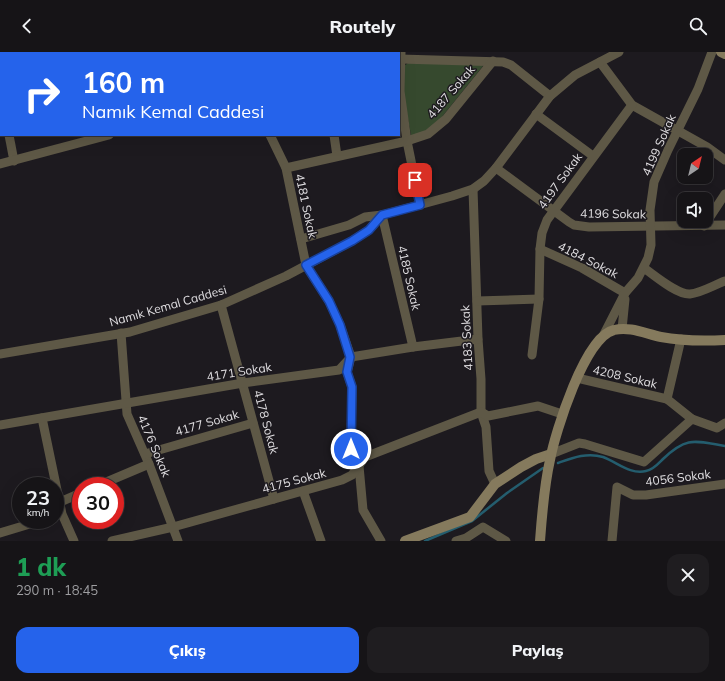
<!DOCTYPE html>
<html lang="tr">
<head>
<meta charset="utf-8">
<style>
  body { margin:0; font-family:Mulish,sans-serif; background:#1f1d20; color:#f1f3f6; height:100vh; display:flex; flex-direction:column; font-size:15px; white-space:nowrap }
  * { box-sizing:border-box; margin:0 }
  p { font-size:13px; color:#9e9ea1 }
  .icon { flex:none; width:22px; height:22px; fill:none; stroke:currentColor; stroke-width:2; stroke-linecap:round; stroke-linejoin:round }
  .map { position:relative; height:489px; overflow:hidden }
  .drawer { display:flex; flex-direction:column; background:#161417; flex:1 }
  .drawer>* { flex:none }
  .banner { position:absolute; left:0px; top:0px; width:400px; height:84px; box-shadow:0 4px 16px #0002,0 0 0 1px #353336; background:#2563eb; color:#fff; overflow:hidden }
  .needle { width:26px; rotate:35deg }
  .buttons { position:absolute; left:677px; top:96px; display:grid; gap:8px }
  .buttons a { display:grid; place-items:center; width:36px; height:36px; border-radius:8px; background:#161417; box-shadow:0 4px 16px #0002,0 0 0 1px #353336; font-size:20px }
  .speed { position:absolute; left:12px; top:425px; display:flex; gap:8px; font-size:20px; font-weight:700; text-align:center }
  .speed>* { display:grid; place-content:center; width:52px; height:52px; border-radius:50%; background:#161417; box-shadow:0 4px 16px #0002,0 0 0 1px #353336; line-height:1 }
  .speed small { font-size:10px; font-weight:400 }
  .speed .limit { border:6px solid #d22; background:#fff; color:#111 }
  .pin { position:absolute; display:grid; place-items:center; width:34px; height:34px; color:#fff; margin:-17px; border-radius:8px; box-shadow:0 2px 6px #0006 }
  .me { position:absolute; width:44px; margin:-22px; rotate:0deg; stroke-linejoin:round; filter:drop-shadow(0 0 3px #0008) }
  .turn { display:flex; align-items:center; gap:14px; height:84px; padding:0 16px; font-size:18px }
  .turn .icon { width:52px; height:52px; stroke-width:2.5 }
  .turn b { display:block; font-size:28px; line-height:34px }
  .round { display:grid; place-items:center; flex:none; width:42px; height:42px; border-radius:12px; background:#1f1d20 }
  .summary { display:flex; align-items:center; justify-content:space-between; height:68px; padding:0 16px }
  h1 { font-size:24px; font-weight:800; line-height:30px; color:#1e9e55 }
  .action { display:flex; gap:8px; margin-top:auto; padding:8px 16px }
  .action a { flex:1; height:46px; border-radius:12px; background:#2563eb; color:#fff; font-size:16px; font-weight:800; line-height:46px; text-align:center }
  .action a+a { background:#1f1d20; color:#f1f3f6 }
  header { display:flex; justify-content:space-between; align-items:center; height:52px; padding:0 16px; background:#161417; font-size:18px; font-weight:800 }
  .map>svg:first-child { display:block }
  .green { fill:#36492e }
  .lines { fill:none; stroke-linecap:round; stroke-linejoin:round }
  .stream { stroke:#245d6e; stroke-width:2.5 }
  .street { stroke:#5e5846; stroke-width:9 }
  .secondary { stroke:#857a5d; stroke-width:10 }
  .route-casing { stroke:#184099; stroke-width:10 }
  .route { stroke:#2563eb; stroke-width:7 }
  .labels { text-anchor:middle; stroke-width:3; stroke-linejoin:round; paint-order:stroke }
  .street-label { font-size:12px; fill:#e1dfe2; stroke:#1d1a1f }
</style>
</head>
<body>
<header><svg class="icon" aria-label="back" viewBox="0 0 24 24"><path d="M15 5l-7 7 7 7"/></svg>Routely<svg class="icon" aria-label="search" viewBox="0 0 24 24"><circle cx="10" cy="10" r="6"/><path d="M15 15l6 6"/></svg></header>
<div class="map">
<svg width="725" height="489" viewBox="0 0 725 489">
  <rect width="100%" height="100%" fill="#1d1a1f"/>
  <path class="green" d="M408 11 480 12 483 14 441 66 429 78 412 84 411 83 403 40 404 14Z"/>
  <g class="lines">
    <g class="stream">
      <path d="M558 411C572 406 587 400 603 405 617 410 630 423 646 419 653 418 658 412 663 407 687 384 695 389 725 394"/>
      <path d="M425 489 472 469 507 441 543 416"/>
    </g>
    <g class="street">
      <path d="M62 0V1"/>
      <path d="M133 0V1"/>
      <path d="M218 0 219 1"/>
      <path d="M401 0 400 39 407 89 420 153"/>
      <path d="M332 1V0"/>
      <path d="M400 7 503 10 511 13 550 44"/>
      <path d="M600 10 632 53 707 95 725 108"/>
      <path d="M0 36 1 41"/>
      <path d="M536 62 593 104"/>
      <path d="M9 83 14 109"/>
      <path d="M270 83 286 116 306 213 329 249 340 273 351 305 347 320 352 335 351 397 359 414 363 458 381 489"/>
      <path d="M334 83 337 104"/>
      <path d="M0 112 109 83"/>
      <path d="M286 116 407 89 428 82 446 67 493 9"/>
      <path d="M496 116 569 170 574 173 589 175 725 173"/>
      <path d="M473 137 478 287 481 327V360L486 375 489 419 495 432"/>
      <path d="M704 174 725 142"/>
      <path d="M301 187 349 173 365 165 382 163 413 295"/>
      <path d="M540 197 582 216 625 241"/>
      <path d="M644 216C654 223 677 243 690 242 701 241 714 233 725 229"/>
      <path d="M477 249 539 247"/>
      <path d="M221 253 274 447"/>
      <path d="M622 277 625 247"/>
      <path d="M121 281 127 362 149 412 178 489"/>
      <path d="M603 284 625 241 638 226 648 206 651 193 650 158 654 130 668 98 698 37 712 0"/>
      <path d="M681 287 667 347 692 367"/>
      <path d="M0 302 130 280 221 253 286 224 352 189 369 178 382 163 452 144 473 137 484 129 496 116 550 44 575 23 619 0"/>
      <path d="M532 303 539 247 540 197 542 181 547 168 632 53"/>
      <path d="M577 326 667 347"/>
      <path d="M42 366 62 462 74 489"/>
      <path d="M0 373 243 331 339 318 351 305 413 295 478 287"/>
      <path d="M145 402 253 371"/>
      <path d="M551 402 579 391 585 392 644 410 692 367 717 376 725 371"/>
      <path d="M97 434 149 412"/>
      <path d="M303 439 321 489"/>
      <path d="M60 450 81 441"/>
      <path d="M0 481 43 468"/>
      <path d="M112 489 173 475 342 428 352 423 365 405 481 360 488 364 538 354 562 362"/>
      <path d="M456 489 466 486 483 475 506 489"/>
      <path d="M612 489 617 435 633 443H646L725 432"/>
    </g>
    <g class="secondary">
      <path d="M721 0 725 2"/>
      <path d="M405 489 470 465 495 432 521 415 536 407 551 402"/>
      <path d="M540 489C542 462 544 434 550 408 555 381 585 284 614 278 630 274 646 282 661 285 682 289 704 289 725 288"/>
    </g>
  </g>
  <g class="lines">
    <defs>
      <path id="route" d="M351 397 352 335 347 320 350 305 340 273 329 249 306 213 352 189 369 178 382 163 420 153 415 128"/>
    </defs>
    <use href="#route" class="route-casing"/>
    <use href="#route" class="route"/>
  </g>
  <g class="labels">
    <g class="street-label">
      <text transform="translate(451 40) rotate(-49)" y="4">4187 Sokak</text>
      <text transform="translate(659 93) rotate(-66)" y="4">4199 Sokak</text>
      <text transform="translate(560 129) rotate(-54)" y="4">4197 Sokak</text>
      <text transform="translate(306 154) rotate(78)" y="4">4181 Sokak</text>
      <text transform="translate(613 162) rotate(1)" y="4">4196 Sokak</text>
      <text transform="translate(588 208) rotate(27)" y="4">4184 Sokak</text>
      <text transform="translate(409 226) rotate(77)" y="4">4185 Sokak</text>
      <text transform="translate(168 254) rotate(-16)" y="4">Namık Kemal Caddesi</text>
      <text transform="translate(467 286) rotate(-93)" y="4">4183 Sokak</text>
      <text transform="translate(239 320) rotate(-9)" y="4">4171 Sokak</text>
      <text transform="translate(625 325) rotate(13)" y="4">4208 Sokak</text>
      <text transform="translate(266 370) rotate(75)" y="4">4178 Sokak</text>
      <text transform="translate(207 371) rotate(-16)" y="4">4177 Sokak</text>
      <text transform="translate(154 394) rotate(67)" y="4">4176 Sokak</text>
      <text transform="translate(678 426) rotate(-7)" y="4">4056 Sokak</text>
      <text transform="translate(294 429) rotate(-15)" y="4">4175 Sokak</text>
    </g>
  </g>
</svg>
<div class="buttons">
<a><svg class="needle" viewBox="-14 -14 28 28"><path d="M0-13l5 13h-10z" fill="#e53935"/><path d="M0 13l5-13h-10z" fill="#9e9ea1"/></svg></a>
<a><svg class="icon" aria-label="sound" viewBox="0 0 24 24"><path d="M4 9h4l5-4v14l-5-4H4zM17 9q2 3 0 6"/></svg></a>
</div>
<div class="speed"><div>23<small>km/h</small></div><div class="limit">30</div></div>
<div class="pin" style="left:415px;top:128px;background:#d93025"><svg class="icon" aria-label="arrive" viewBox="0 0 24 24"><path d="M6 21V4h12l-3 4 3 4H6"/></svg></div>
<svg class="me" style="left:351px;top:397px" viewBox="-20 -20 40 40"><circle r="17" fill="#2563eb" stroke="#fff" stroke-width="3"/><path d="M0-11L8 9 0 5-8 9z" fill="#fff"/></svg>
<div class="banner">
<div class="turn"><svg class="icon" aria-label="right" viewBox="0 0 24 24"><path d="M7 20v-9h11M14 6l5 5-5 5"/></svg><div><b>160 m</b>Namık Kemal Caddesi</div></div>
</div>
</div>
<section class="drawer">
<div class="summary"><div><h1>1 dk</h1><p>290 m · 18:45</p></div><a class="round"><svg class="icon" aria-label="close" viewBox="0 0 24 24"><path d="M6 6l12 12M18 6L6 18"/></svg></a></div>
<div class="action"><a>Çıkış</a><a>Paylaş</a></div>
</section>
</body>
</html>
